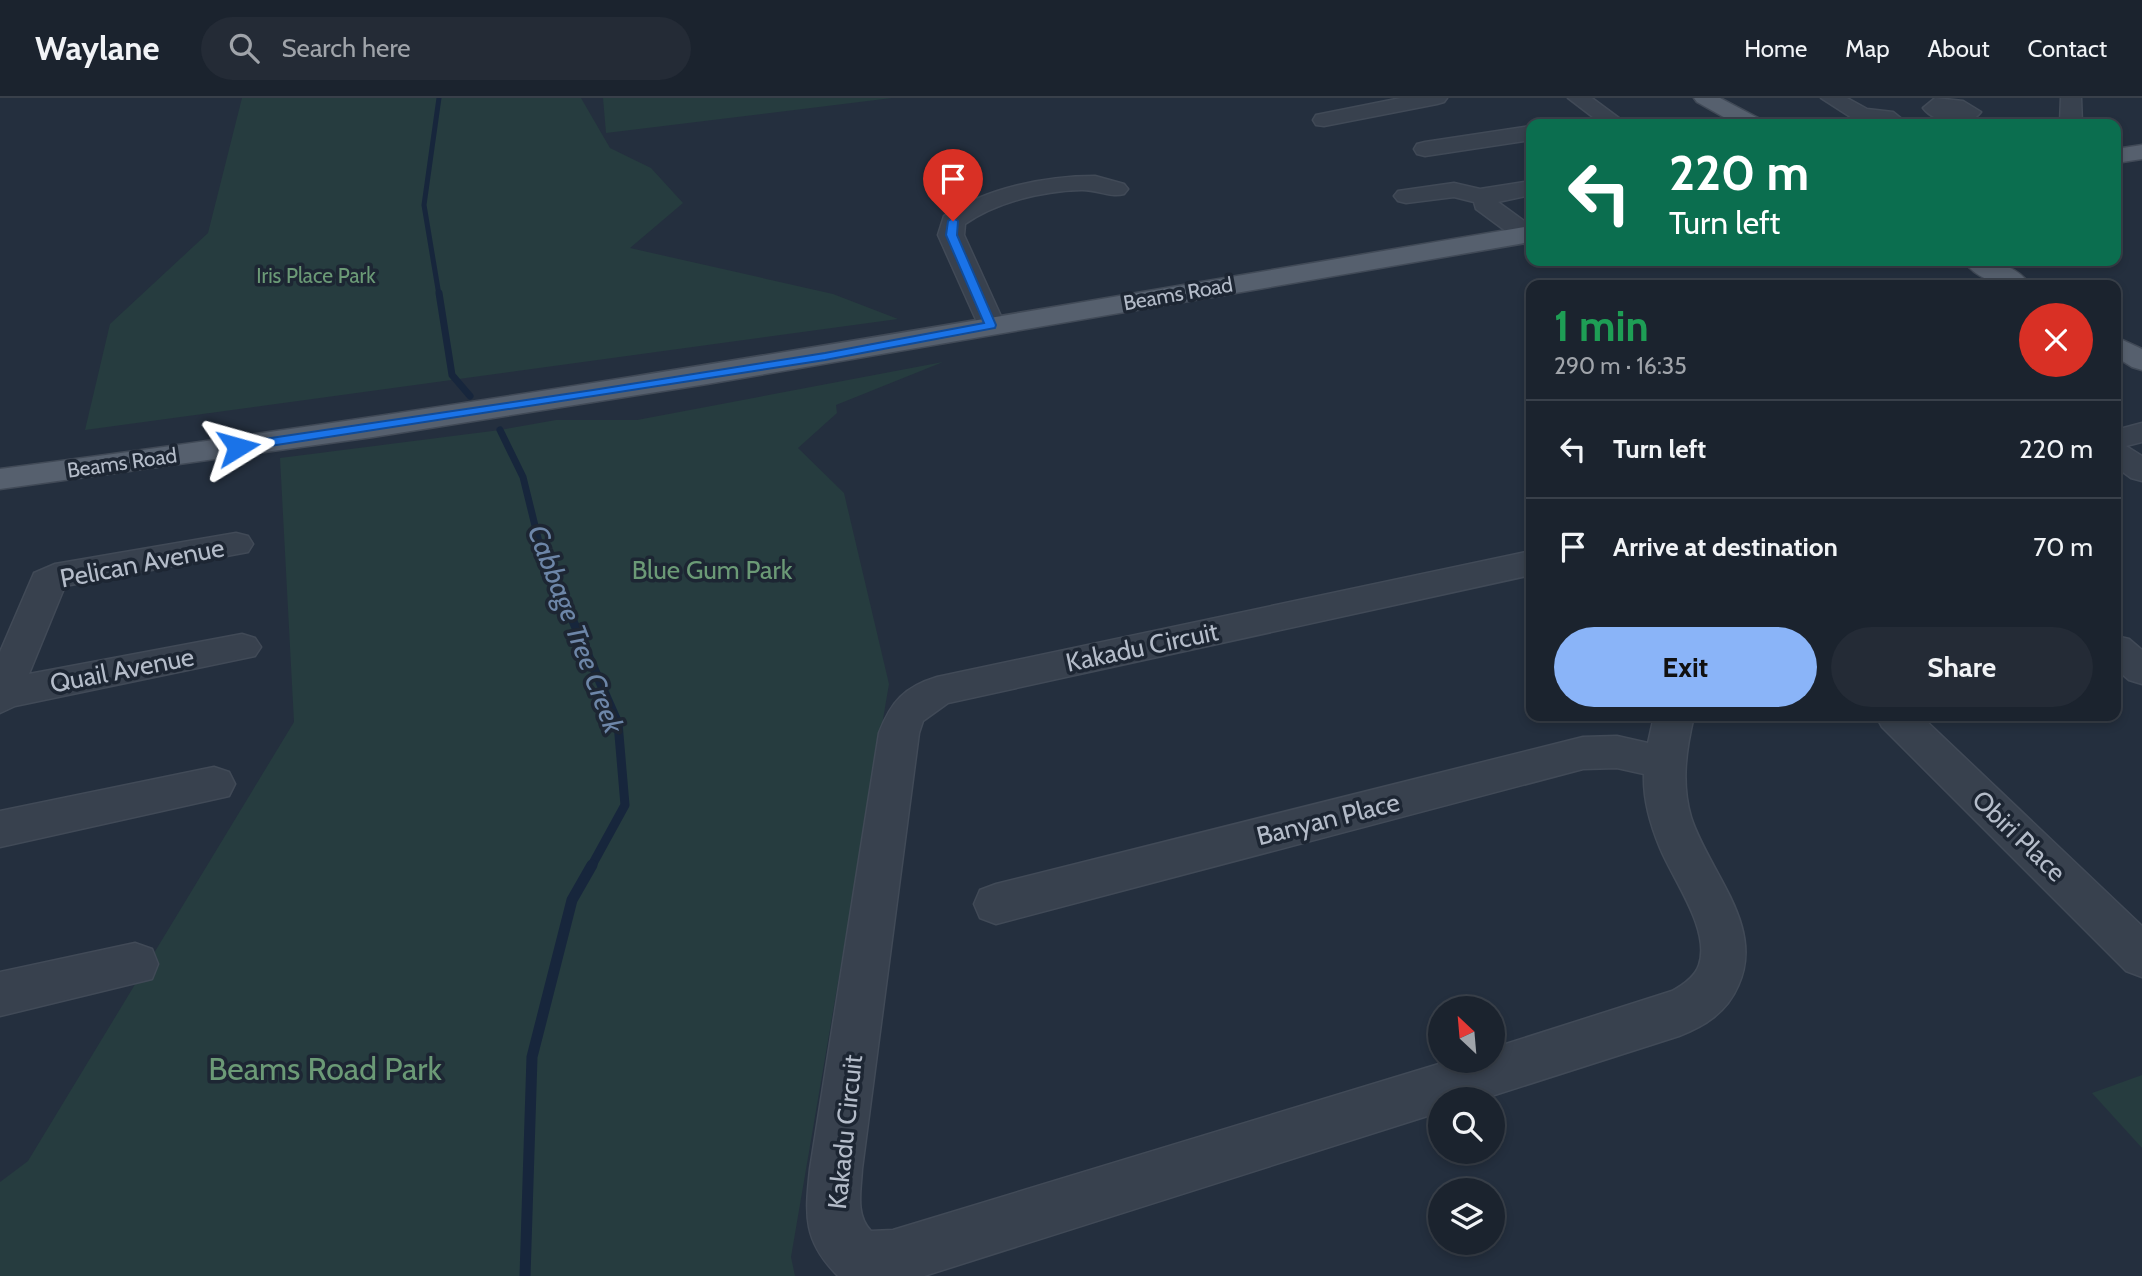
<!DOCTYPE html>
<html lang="en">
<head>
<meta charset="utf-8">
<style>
  body { margin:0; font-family:Cabin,sans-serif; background:#242b36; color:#f1f3f6; height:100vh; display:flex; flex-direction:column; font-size:26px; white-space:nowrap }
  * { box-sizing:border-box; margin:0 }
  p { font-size:23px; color:#a0a4aa }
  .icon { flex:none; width:38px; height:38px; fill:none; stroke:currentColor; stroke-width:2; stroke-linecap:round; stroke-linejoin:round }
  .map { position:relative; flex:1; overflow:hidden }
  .sheet { position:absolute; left:1526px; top:182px; width:595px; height:441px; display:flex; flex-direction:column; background:#1b232e; border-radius:14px; box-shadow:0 4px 10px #0003,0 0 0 2px #39404a }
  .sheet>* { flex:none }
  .top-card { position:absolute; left:1526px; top:21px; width:595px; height:147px; border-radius:14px; box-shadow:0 4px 10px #0003,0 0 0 2px #39404a; background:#0b6e4f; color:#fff; overflow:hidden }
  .needle { width:46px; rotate:334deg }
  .fabs { position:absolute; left:1428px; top:898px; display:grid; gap:14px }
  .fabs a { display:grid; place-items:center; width:77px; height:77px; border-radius:50%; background:#1b232e; box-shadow:0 4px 10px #0003,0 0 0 2px #39404a; font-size:35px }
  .pin { position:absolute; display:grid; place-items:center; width:60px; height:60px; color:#fff; margin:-72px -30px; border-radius:50% 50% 50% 0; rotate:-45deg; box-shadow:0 0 7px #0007 }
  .pin .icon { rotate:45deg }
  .me { position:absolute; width:77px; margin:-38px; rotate:82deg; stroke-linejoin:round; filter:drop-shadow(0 0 5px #0008) }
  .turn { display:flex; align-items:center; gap:24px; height:147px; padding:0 28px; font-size:32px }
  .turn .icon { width:91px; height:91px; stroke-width:2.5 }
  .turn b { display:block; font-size:49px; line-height:60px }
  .round { display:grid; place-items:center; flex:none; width:74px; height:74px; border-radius:37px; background:#242b36 }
  .summary { display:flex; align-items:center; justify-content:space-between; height:119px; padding:0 28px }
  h1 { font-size:42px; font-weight:800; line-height:52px; color:#1e9e55 }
  .primary-button { display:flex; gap:14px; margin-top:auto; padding:14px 28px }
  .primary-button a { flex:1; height:80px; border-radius:42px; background:#8ab4f8; color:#111; font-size:28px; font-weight:800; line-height:80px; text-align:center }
  .primary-button a+a { background:#242b36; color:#f1f3f6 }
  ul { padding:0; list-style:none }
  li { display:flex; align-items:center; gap:21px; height:98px; padding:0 28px; border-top:2px solid #39404a }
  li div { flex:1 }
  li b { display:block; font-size:26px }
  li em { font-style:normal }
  header { display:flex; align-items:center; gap:42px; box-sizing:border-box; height:98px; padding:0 35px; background:#1b232e; border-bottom:2px solid #39404a }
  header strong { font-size:33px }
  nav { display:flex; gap:38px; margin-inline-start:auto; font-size:24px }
  .search { width:490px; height:63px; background:#242b36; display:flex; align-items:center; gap:18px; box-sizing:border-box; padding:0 24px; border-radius:38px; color:#a0a4aa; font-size:26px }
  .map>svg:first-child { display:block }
  .green { fill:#263c3f }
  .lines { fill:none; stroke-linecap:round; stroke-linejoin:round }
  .stream-far3 { stroke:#17263c; stroke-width:5 }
  .stream-far2 { stroke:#17263c; stroke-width:7 }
  .stream-far1 { stroke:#17263c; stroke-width:9 }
  .stream { stroke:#17263c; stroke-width:11 }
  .minor-casing { stroke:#414a57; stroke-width:3 }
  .major-casing { stroke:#414a57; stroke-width:3 }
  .minor { fill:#38414e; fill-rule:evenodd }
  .major { fill:#56606e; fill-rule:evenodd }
  .route { fill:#1a73e8; stroke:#114b97; stroke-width:2 }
  .labels { text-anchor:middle; stroke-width:7; stroke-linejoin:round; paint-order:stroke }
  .far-park-label { font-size:21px; fill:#6b9a76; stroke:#1d2633 }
  .far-street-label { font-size:21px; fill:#b4bcc9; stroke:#1d2633 }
  .street-label { font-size:26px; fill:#b4bcc9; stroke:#1d2633 }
  .park-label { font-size:26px; fill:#6b9a76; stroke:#1d2633 }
  .water-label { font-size:28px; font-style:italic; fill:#6d86a8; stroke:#1d2633 }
  .near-park-label { font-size:32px; fill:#6b9a76; stroke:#1d2633 }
</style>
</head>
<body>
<header>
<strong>Waylane</strong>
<div class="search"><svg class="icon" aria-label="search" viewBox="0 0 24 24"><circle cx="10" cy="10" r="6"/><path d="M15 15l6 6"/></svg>Search here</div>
<nav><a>Home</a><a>Map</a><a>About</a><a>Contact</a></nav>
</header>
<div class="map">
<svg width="2142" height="1178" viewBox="0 0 2142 1178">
  <rect width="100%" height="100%" fill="#242f3e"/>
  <g class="green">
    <path d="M242 0H581L610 50 651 70 683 105 630 150 833 196 898 221 85 332 110 226 208 135Z"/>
    <path d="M603 0H892L606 35Z"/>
    <path d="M943 264 836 307 837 315 798 350 844 395 889 586 791 1159 795 1178H0V1084L28 1063 294 624 280 360 500 332 556 322H637Z"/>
    <path d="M2142 977V1050L2092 995Z"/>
  </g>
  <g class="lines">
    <path class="stream-far3" d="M439 197 424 107 439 0"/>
    <g class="stream-far2">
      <path d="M439 195 452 277 470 298"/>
      <path d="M500 332 523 379 540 448"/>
    </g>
    <path class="stream-far1" d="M539 446 618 625 625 707 591 769"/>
    <path class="stream" d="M525 1178 532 959 572 802 592 767"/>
    <defs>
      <g id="minor">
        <path d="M1401 0H1447L1444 4 1437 6 1324 28 1316 27 1313 22 1316 17Z"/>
        <path d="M1568 0H1592L1627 26H1602Z"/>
        <path d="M1821 0H1847L1867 11 1893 14 1908 26H1885L1877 23 1879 26H1857L1852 20Z"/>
        <path d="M1935 0 1963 3 1981 14C1968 31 1935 26 1923 10Z"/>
        <path d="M2061 0H2081L2082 26H2060Z"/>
        <path d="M1531 28V42L1425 58 1417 56 1414 51 1417 46 1425 44Z"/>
        <path d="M1095 78 1124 86 1128 91 1124 96C1110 100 1096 91 1081 92 1042 93 997 104 965 126L964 137 1005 227 1001 233 991 235 981 233 938 137 944 118C987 90 1045 78 1095 78Z"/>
        <path d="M1531 83V97L1498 104 1531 128V148L1522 145 1476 111 1474 104 1454 99 1406 105 1398 103 1394 98 1398 93 1454 85 1480 91Z"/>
        <path d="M2142 325V344L2126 348 2142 358V383L2131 380 2116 369V332Z"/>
        <path d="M236 435 248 438 253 446 248 454 65 488 29 576 242 536 255 540 261 549 255 558 15 608 0 615V554L34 475 55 466Z"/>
        <path d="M1531 453V477L948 605 923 623 919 635 862 1071C861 1092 855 1117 871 1133L893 1132 1452 962H1493V950L1672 893C1683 887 1695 879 1699 867 1711 832 1673 782 1660 750 1650 726 1643 701 1644 676L1617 670 1583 671 996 826 980 820 974 806 980 792 996 786 1583 639 1617 638 1648 645 1654 618H1694C1686 652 1681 685 1691 719 1708 773 1766 828 1738 888 1727 914 1705 928 1679 938L1482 1001H1440V1014L924 1178H838C803 1143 805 1118 810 1071L879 635C891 604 904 589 937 579Z"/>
        <path d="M2116 538 2129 541 2142 552V586L2129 582 2116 571Z"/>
        <path d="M1876 618H1921L2142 828V879L2126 873 1882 629Z"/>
        <path d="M214 669 229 674 235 686 229 698 0 749V713Z"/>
        <path d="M135 845 152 851 158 866 152 881 0 918V874Z"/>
      </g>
      <g id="major">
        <path d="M1694 0H1720L1760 21 1763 26H1736L1697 4Z"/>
        <path d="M2142 47V61L2116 65V51Z"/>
        <path d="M1531 128V144L707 286 373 339 0 391V371C513 305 1021 214 1531 128Z"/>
        <path d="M1964 163C1988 162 2015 165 2030 187 2006 188 1979 185 1964 163Z"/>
        <path d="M2116 239 2142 251V272L2132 269 2116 259Z"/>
      </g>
    </defs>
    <use href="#minor" class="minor-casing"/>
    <use href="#major" class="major-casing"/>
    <use href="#minor" class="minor"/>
    <use href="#major" class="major"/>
  </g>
  <path class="route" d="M953 120 958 123 957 137 996 227 995 230 825 262 238 353 232 349 238 345 593 292 825 255 984 225 946 137 948 123Z"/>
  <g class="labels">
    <g class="far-park-label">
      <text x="316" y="185">Iris Place Park</text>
    </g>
    <g class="far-street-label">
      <text transform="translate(1178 196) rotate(-10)" y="7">Beams Road</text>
      <text transform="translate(122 365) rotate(-8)" y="7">Beams Road</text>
    </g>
    <g class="street-label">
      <text transform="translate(142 465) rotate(-11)" y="9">Pelican Avenue</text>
      <text transform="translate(1142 549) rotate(-12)" y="9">Kakadu Circuit</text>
      <text transform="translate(122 572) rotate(-11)" y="9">Quail Avenue</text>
      <text transform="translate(1328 721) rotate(-14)" y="9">Banyan Place</text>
      <text transform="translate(2019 738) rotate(44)" y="9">Obiri Place</text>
      <text transform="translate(845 1034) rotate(-84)" y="9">Kakadu Circuit</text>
    </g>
    <g class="park-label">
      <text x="712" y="481">Blue Gum Park</text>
    </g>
    <g class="water-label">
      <text transform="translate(576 531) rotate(69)" y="10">Cabbage Tree Creek</text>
    </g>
    <g class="near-park-label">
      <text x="325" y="982">Beams Road Park</text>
    </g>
  </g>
</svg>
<div class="fabs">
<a><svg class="needle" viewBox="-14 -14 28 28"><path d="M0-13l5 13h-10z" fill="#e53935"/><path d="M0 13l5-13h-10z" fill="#a0a4aa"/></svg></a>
<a><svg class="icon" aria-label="search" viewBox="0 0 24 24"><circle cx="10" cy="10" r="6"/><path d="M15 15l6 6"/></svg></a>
<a><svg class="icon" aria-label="layers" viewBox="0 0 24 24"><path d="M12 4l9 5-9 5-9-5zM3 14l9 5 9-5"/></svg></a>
</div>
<div class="pin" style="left:953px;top:123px;background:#d93025"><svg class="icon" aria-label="arrive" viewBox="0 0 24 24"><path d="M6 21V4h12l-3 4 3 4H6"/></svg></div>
<svg class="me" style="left:238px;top:349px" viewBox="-20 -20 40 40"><path d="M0-17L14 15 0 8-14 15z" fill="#1a73e8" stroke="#fff" stroke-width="4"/></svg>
<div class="top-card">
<div class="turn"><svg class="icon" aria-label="left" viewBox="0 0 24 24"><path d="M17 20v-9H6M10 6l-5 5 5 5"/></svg><div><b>220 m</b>Turn left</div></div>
</div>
<section class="sheet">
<div class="summary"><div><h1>1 min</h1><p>290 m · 16:35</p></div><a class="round" style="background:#d93025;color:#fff"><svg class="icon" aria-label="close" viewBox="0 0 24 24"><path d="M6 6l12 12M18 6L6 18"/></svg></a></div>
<ul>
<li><svg class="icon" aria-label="left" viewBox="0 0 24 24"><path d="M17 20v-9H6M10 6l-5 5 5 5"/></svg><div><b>Turn left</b></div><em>220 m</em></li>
<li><svg class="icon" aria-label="arrive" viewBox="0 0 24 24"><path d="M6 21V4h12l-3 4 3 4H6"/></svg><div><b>Arrive at destination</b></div><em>70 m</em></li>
</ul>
<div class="primary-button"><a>Exit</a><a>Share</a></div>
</section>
</div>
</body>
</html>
